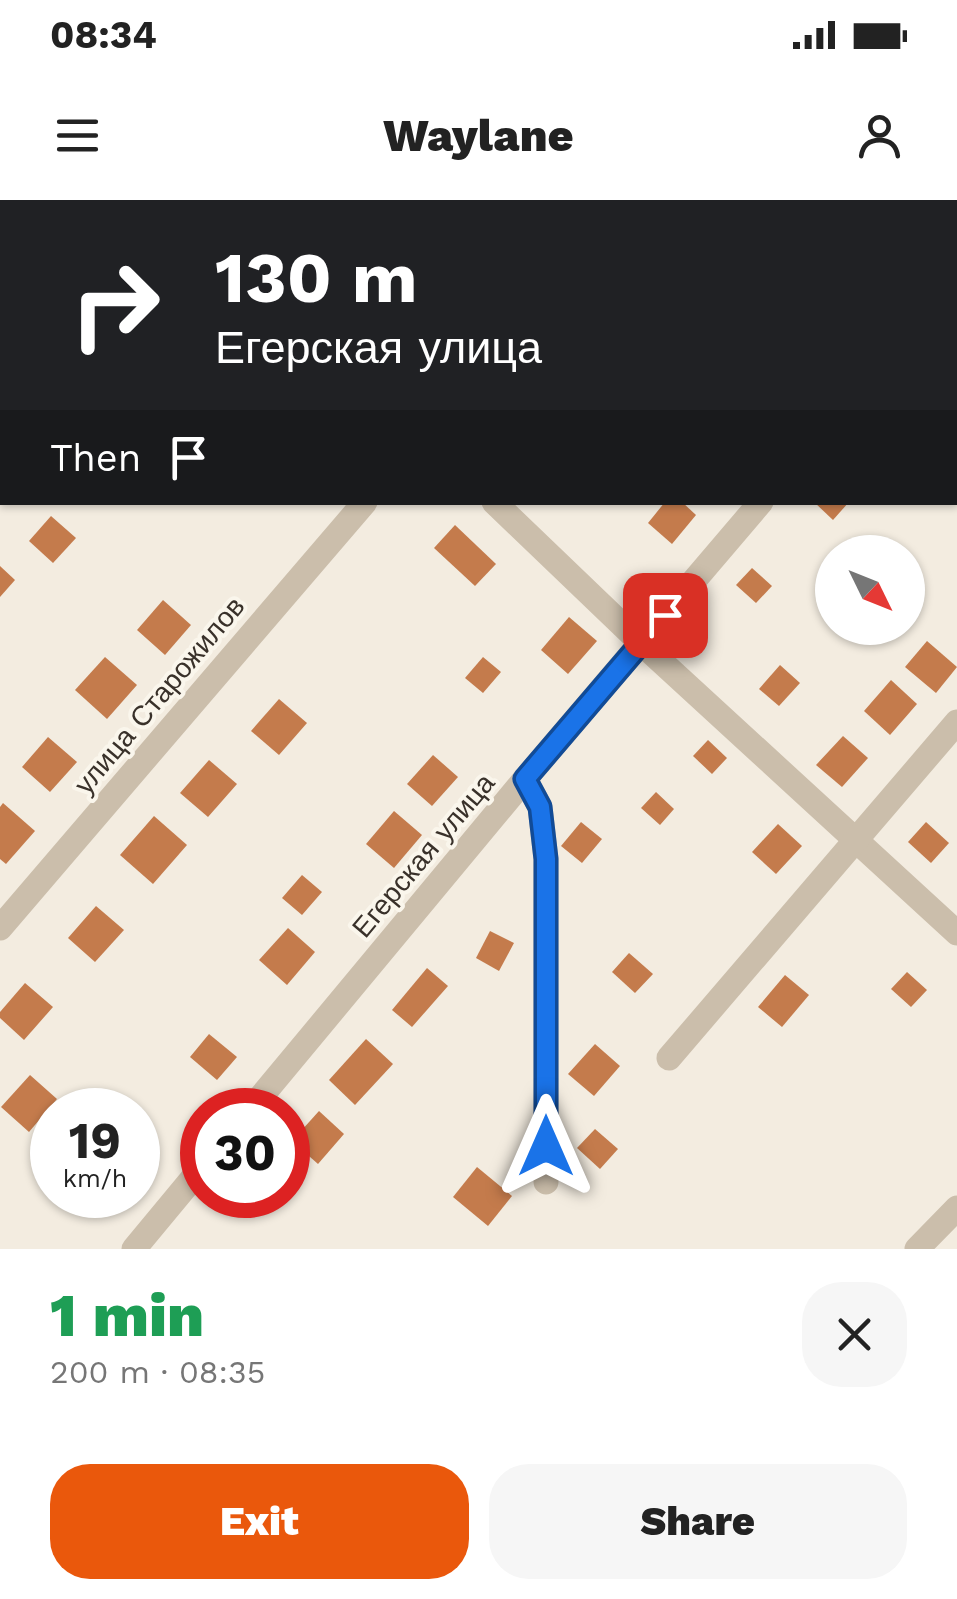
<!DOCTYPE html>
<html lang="en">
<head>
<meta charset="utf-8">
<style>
  body { margin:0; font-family:"Work Sans",sans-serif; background:#f6f6f6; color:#222; height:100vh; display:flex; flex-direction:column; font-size:38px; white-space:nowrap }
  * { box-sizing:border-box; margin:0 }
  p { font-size:32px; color:#767676 }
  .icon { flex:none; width:55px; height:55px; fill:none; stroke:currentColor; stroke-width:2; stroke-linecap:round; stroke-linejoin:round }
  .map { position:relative; height:1049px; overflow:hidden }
  .panel { display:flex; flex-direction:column; background:#fff; flex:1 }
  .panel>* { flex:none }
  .hud { position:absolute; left:0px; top:0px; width:958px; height:305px; box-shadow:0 2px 8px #0004; background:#202124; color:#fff; overflow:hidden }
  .needle { width:65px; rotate:133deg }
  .buttons { position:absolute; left:815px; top:335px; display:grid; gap:20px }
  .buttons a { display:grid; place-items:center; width:110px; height:110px; border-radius:50%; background:#fff; box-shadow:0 2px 8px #0004; font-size:50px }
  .speed { position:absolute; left:30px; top:888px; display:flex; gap:20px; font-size:50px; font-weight:700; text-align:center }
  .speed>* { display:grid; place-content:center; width:130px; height:130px; border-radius:50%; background:#fff; box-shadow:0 2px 8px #0004; line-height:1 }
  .speed small { font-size:25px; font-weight:400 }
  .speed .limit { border:15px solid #d22; background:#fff; color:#111 }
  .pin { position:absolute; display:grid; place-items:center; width:85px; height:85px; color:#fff; margin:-42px; border-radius:20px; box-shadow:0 5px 15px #0006 }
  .me { position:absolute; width:110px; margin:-55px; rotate:0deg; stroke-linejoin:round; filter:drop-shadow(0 0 8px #0008) }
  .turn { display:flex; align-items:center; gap:35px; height:210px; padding:0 50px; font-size:45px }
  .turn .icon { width:130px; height:130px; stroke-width:2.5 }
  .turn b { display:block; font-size:70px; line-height:85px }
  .then { display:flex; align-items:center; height:95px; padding:0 50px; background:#0003; gap:20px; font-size:38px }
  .round { display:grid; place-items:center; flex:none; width:105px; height:105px; border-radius:40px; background:#f6f6f6 }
  .summary { display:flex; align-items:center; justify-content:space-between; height:170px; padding:0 50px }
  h1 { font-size:60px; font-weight:800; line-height:75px; color:#1e9e55 }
  .action { display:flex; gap:20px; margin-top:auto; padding:20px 50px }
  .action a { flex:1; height:115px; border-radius:40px; background:#ea580c; color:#fff; font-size:40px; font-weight:800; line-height:115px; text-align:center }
  .action a+a { background:#f6f6f6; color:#222 }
  .status { display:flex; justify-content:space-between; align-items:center; height:70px; padding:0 50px; background:#fff; direction:ltr }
  .status svg { height:28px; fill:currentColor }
  header { display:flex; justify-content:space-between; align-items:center; height:130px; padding:0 50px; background:#fff; font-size:45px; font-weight:800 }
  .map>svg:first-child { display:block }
  .building { fill:#c47b4c }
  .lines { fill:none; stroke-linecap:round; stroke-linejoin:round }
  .minor { stroke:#cbbeab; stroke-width:25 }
  .route-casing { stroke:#114b97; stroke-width:25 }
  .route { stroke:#1a73e8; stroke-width:18 }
  .labels { text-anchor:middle; stroke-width:8; stroke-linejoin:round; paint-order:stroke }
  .street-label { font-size:28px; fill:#39312a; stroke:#faf6ec }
</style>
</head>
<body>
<div class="status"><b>08:34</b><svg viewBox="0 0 49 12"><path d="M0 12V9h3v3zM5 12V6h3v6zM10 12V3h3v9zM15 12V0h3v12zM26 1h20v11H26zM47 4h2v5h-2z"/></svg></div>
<header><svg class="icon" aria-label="menu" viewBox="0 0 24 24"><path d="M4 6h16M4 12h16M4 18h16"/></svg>Waylane<svg class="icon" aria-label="person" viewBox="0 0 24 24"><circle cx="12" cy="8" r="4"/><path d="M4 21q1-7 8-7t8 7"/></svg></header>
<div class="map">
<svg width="957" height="1049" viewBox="0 0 957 1049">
  <rect width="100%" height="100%" fill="#f3ece0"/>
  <g class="building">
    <path d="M665 302H682L696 315 672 344 648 323Z"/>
    <path d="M814 302H849L833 320Z"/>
    <path d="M51 316 76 338 53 363 29 341Z"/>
    <path d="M455 325 496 364 475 386 434 348Z"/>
    <path d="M0 366 15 380 0 397Z"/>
    <path d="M752 368 772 386 756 403 736 385Z"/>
    <path d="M163 400 191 425 165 455 137 430Z"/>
    <path d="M569 417 597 441 568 474 541 450Z"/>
    <path d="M927 441 957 467 936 493 905 467Z"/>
    <path d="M105 457 137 485 107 519 75 490Z"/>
    <path d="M483 457 501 472 483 493 465 478Z"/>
    <path d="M780 465 800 483 779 506 759 489Z"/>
    <path d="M891 480 917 504 890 535 864 511Z"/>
    <path d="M279 499 307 523 279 555 251 531Z"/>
    <path d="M843 536 868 558 842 587 816 565Z"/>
    <path d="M48 537 77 562 50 592 22 567Z"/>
    <path d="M708 540 727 558 712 574 693 556Z"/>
    <path d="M433 555 458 577 432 606 407 584Z"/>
    <path d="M209 560 237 584 208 617 180 593Z"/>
    <path d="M656 592 674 609 660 625 641 608Z"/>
    <path d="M3 603 35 631 6 664 0 659V607Z"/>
    <path d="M394 611 422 635 394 668 366 644Z"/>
    <path d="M154 616 187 645 153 684 120 655Z"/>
    <path d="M581 622 602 639 582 663 561 646Z"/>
    <path d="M926 622 949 643 931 663 908 642Z"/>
    <path d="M778 624 802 646 776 674 752 652Z"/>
    <path d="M302 675 322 692 302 715 282 698Z"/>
    <path d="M96 706 124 730 95 762 68 738Z"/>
    <path d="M288 728 315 752 287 785 259 760Z"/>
    <path d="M490 731 514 743 499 771 476 758Z"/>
    <path d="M629 753 653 774 635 793 612 772Z"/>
    <path d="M427 768 448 786 412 827 392 810Z"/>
    <path d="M907 772 927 790 911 807 891 789Z"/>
    <path d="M785 775 809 795 782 827 758 807Z"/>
    <path d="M25 783 53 807 24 840 0 818V812Z"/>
    <path d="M209 834 237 857 217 880 190 857Z"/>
    <path d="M366 839 393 864 355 905 329 880Z"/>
    <path d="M595 844 620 866 594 896 568 874Z"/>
    <path d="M30 875 57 899 29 932 1 907Z"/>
    <path d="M319 911 344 934 318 964 292 941Z"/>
    <path d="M595 929 618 949 600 969 577 948Z"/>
    <path d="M477 967 512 996 488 1026 453 997Z"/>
    <path d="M79 995H102L92 1006Z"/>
  </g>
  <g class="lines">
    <g class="minor">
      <path d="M651 2 656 0"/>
      <path d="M955 139 957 138"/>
      <path d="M0 265 2 262"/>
      <path d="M494 302 641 443 957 733"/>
      <path d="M525 579 540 607 546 659V982"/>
      <path d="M0 728 365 302"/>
      <path d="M669 858 957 522"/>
      <path d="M250 910 525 579 761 302"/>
      <path d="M134 1049 202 967"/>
      <path d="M917 1049 957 1008"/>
    </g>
  </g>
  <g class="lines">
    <defs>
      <path id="route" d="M546 946V659L540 607 525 579 665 415"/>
    </defs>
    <use href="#route" class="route-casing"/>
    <use href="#route" class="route"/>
  </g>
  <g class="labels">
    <g class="street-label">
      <text transform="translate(159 495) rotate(-50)" y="10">улица Старожилов</text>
      <text transform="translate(423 655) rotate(-50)" y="10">Егерская улица</text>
    </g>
  </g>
</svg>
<div class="buttons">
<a><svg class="needle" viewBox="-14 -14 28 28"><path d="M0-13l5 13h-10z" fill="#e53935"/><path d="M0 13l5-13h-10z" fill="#767676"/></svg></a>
</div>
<div class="speed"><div>19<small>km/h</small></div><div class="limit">30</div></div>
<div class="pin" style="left:665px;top:415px;background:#d93025"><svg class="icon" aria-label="arrive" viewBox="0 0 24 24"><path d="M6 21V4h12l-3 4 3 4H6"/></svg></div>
<svg class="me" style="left:546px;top:946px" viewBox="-20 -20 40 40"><path d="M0-17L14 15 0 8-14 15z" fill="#1a73e8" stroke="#fff" stroke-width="4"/></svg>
<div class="hud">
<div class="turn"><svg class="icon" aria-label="right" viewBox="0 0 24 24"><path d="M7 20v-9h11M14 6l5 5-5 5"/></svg><div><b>130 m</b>Егерская улица</div></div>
<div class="then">Then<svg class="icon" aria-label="arrive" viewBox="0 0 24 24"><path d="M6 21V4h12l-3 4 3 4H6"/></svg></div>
</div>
</div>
<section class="panel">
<div class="summary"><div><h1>1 min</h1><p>200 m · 08:35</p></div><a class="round"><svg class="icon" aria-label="close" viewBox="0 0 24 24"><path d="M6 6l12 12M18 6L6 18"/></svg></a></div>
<div class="action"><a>Exit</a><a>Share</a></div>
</section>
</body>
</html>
